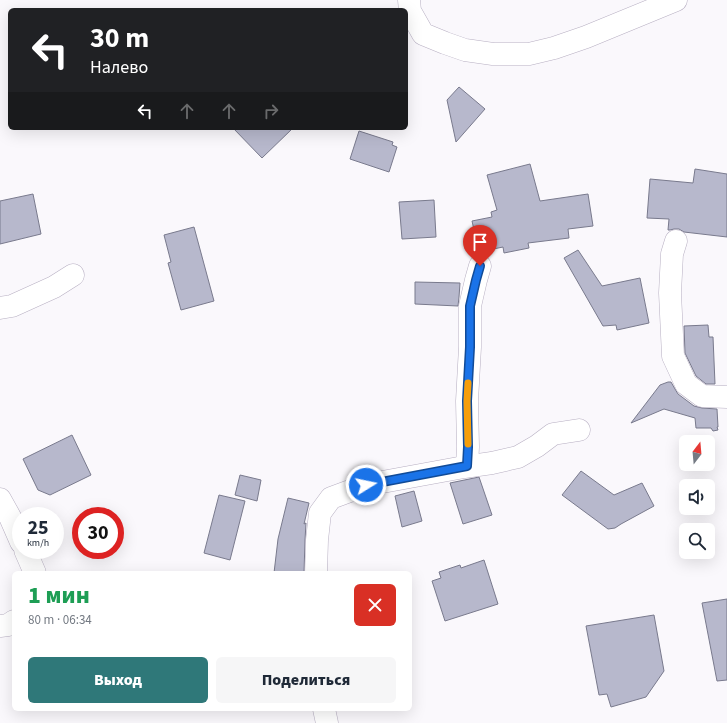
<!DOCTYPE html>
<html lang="ru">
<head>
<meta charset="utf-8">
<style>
  body { margin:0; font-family:"Source Sans 3",sans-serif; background:#f6f6f7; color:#1f2937; height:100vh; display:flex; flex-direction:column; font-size:15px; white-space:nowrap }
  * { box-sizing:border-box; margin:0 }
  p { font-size:13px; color:#747a83 }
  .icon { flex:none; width:22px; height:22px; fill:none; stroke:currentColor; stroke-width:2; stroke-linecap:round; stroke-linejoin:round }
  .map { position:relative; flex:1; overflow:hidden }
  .details { position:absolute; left:12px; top:571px; width:400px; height:140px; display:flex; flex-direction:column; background:#fff; border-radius:6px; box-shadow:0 4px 16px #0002 }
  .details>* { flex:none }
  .banner { position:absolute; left:8px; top:8px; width:400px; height:122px; border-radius:6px; box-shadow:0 4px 16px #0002; background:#202124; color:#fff; overflow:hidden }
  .needle { width:26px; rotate:16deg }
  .fabs { position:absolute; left:679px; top:435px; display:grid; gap:8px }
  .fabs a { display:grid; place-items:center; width:36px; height:36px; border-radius:6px; background:#fff; box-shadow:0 4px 16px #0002; font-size:20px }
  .speed { position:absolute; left:12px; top:507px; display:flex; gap:8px; font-size:20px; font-weight:700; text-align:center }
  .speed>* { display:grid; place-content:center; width:52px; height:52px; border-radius:50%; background:#fff; box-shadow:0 4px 16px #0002; line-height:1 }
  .speed small { font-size:10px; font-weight:400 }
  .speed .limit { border:6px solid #d22; background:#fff; color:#111 }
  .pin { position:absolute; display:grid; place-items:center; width:34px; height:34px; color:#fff; margin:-41px -17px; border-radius:50% 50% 50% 0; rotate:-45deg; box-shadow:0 0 4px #0007 }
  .pin .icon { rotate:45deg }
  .me { position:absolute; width:44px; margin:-22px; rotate:80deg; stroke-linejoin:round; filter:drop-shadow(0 0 3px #0008) }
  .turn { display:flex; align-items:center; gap:14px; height:84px; padding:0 16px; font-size:18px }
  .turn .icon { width:52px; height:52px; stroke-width:2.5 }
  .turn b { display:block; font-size:28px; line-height:34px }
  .lanes { display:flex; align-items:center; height:38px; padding:0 16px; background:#0003; justify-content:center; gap:20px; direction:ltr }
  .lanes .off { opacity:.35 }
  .round { display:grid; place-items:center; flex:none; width:42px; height:42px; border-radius:6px; background:#f6f6f7 }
  .summary { display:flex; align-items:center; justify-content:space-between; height:68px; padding:0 16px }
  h1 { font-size:24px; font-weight:800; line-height:30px; color:#1e9e55 }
  .button { display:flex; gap:8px; margin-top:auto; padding:8px 16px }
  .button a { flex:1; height:46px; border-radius:6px; background:#2f7879; color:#fff; font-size:16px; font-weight:800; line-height:46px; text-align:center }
  .button a+a { background:#f6f6f7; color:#1f2937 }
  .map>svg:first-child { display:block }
  .building { fill:#b7b8cc; stroke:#797a8d }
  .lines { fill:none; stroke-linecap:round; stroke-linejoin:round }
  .street-casing { stroke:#b7afc2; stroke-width:23 }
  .street { stroke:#fff; stroke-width:22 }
  .route-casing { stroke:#114b97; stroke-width:10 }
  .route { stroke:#1a73e8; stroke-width:7 }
  .slow { stroke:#f59e0b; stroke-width:7 }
</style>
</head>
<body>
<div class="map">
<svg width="727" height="723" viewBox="0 0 727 723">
  <rect width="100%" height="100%" fill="#faf8fc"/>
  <g class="building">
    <path d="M459 87 485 109 456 142 447 100Z"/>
    <path d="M233 128H293L262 158Z"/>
    <path d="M359 131 393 142 392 145 397 147 389 172 350 159Z"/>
    <path d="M530 164 540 201 588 194 593 226 568 229 569 238 528 243 529 248 504 253 503 247 479 252 472 221 492 217 491 212 497 210 487 175Z"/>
    <path d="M695 169 727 174V237L684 232 679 229H674L670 230H668L669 219 647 218 650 179 693 183Z"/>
    <path d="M33 194 41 234 0 244V201Z"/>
    <path d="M434 200 436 237 402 239 399 202Z"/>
    <path d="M194 227 214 301 181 310 168 263 171 262 164 235Z"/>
    <path d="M578 250 602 286 640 278 649 323 617 330 616 325 603 326 564 258Z"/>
    <path d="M415 282 460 283 459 297 458 306 415 304Z"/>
    <path d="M708 325 709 337H713L715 384H706L696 376 685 353 684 326Z"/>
    <path d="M668 382H671L675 389 678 394 694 406 702 408 717 409 718 427H717L718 430 713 431 711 428H696L695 418 664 409 631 423 660 385Z"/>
    <path d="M72 435 91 475 50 495 38 490 23 459Z"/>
    <path d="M581 471 614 495 642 483 654 506 621 524 615 528 608 529 562 495Z"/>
    <path d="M240 475 261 480 257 501 235 495Z"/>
    <path d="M479 477 492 515 463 524 450 483Z"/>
    <path d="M414 491 422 521 402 527 395 496Z"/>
    <path d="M219 495 245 501 230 560 204 553Z"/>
    <path d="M288 498 309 503 304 524 306 523 305 540 304 573H274L278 539Z"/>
    <path d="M484 560 498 604 445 621 432 581 441 578 439 572 460 565 461 568Z"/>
    <path d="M727 599V680L717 681 702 603Z"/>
    <path d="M654 615 664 671 646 697 611 707 607 694 599 695 586 626Z"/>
  </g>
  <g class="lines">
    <defs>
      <g id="street">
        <path d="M409 0 410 11 423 34 445 43 465 50 493 54H529L554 48 586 37 676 0"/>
        <path d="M676 241 672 254 670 293 673 356 686 384 702 396 727 397"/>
        <path d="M0 308 12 306 54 287 73 275"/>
        <path d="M467 466 468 447 467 401 470 347V306L476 280 480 266"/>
        <path d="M0 499 10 517 21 542"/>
        <path d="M25 550 35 573"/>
        <path d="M316 573 317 540 320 513 331 498 366 485 464 467 492 463 518 457 537 446 553 434 579 430"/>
        <path d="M0 626 8 625 14 621"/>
        <path d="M324 709 327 723"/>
      </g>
    </defs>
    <use href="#street" class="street-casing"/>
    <use href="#street" class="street"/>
  </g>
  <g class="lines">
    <defs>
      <path id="route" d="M366 485 467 466 468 447 467 401 470 347V306L476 280 480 266"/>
    </defs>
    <use href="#route" class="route-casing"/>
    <use href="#route" class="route"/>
    <path class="slow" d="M468 383 467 401 468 444"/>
  </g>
</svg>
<div class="fabs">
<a><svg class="needle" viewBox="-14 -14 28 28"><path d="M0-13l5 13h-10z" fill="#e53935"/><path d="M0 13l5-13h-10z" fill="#747a83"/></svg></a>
<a><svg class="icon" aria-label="sound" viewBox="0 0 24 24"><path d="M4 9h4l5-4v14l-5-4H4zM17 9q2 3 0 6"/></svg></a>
<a><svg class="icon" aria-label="search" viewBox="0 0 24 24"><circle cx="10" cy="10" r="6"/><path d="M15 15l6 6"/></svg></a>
</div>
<div class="speed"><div>25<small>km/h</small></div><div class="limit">30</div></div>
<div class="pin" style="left:480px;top:266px;background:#d93025"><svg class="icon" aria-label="arrive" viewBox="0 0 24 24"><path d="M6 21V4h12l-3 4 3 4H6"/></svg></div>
<svg class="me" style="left:366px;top:485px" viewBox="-20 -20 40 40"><circle r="17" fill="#1a73e8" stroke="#fff" stroke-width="3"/><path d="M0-11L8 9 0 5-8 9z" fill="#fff"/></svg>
<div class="banner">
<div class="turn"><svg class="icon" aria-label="left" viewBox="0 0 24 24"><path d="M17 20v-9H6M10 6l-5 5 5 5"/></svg><div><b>30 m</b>Налево</div></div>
<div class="lanes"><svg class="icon" aria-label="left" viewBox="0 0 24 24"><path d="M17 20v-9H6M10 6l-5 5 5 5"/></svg><svg class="icon off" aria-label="ahead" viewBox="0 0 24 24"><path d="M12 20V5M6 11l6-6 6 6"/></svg><svg class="icon off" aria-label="ahead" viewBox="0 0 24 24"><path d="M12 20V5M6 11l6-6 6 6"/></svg><svg class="icon off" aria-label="right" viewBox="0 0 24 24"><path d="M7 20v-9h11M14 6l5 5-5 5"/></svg></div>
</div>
<section class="details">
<div class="summary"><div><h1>1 мин</h1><p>80 m · 06:34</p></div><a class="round" style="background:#d93025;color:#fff"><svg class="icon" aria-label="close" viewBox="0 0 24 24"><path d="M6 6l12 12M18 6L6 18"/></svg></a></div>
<div class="button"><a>Выход</a><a>Поделиться</a></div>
</section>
</div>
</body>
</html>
